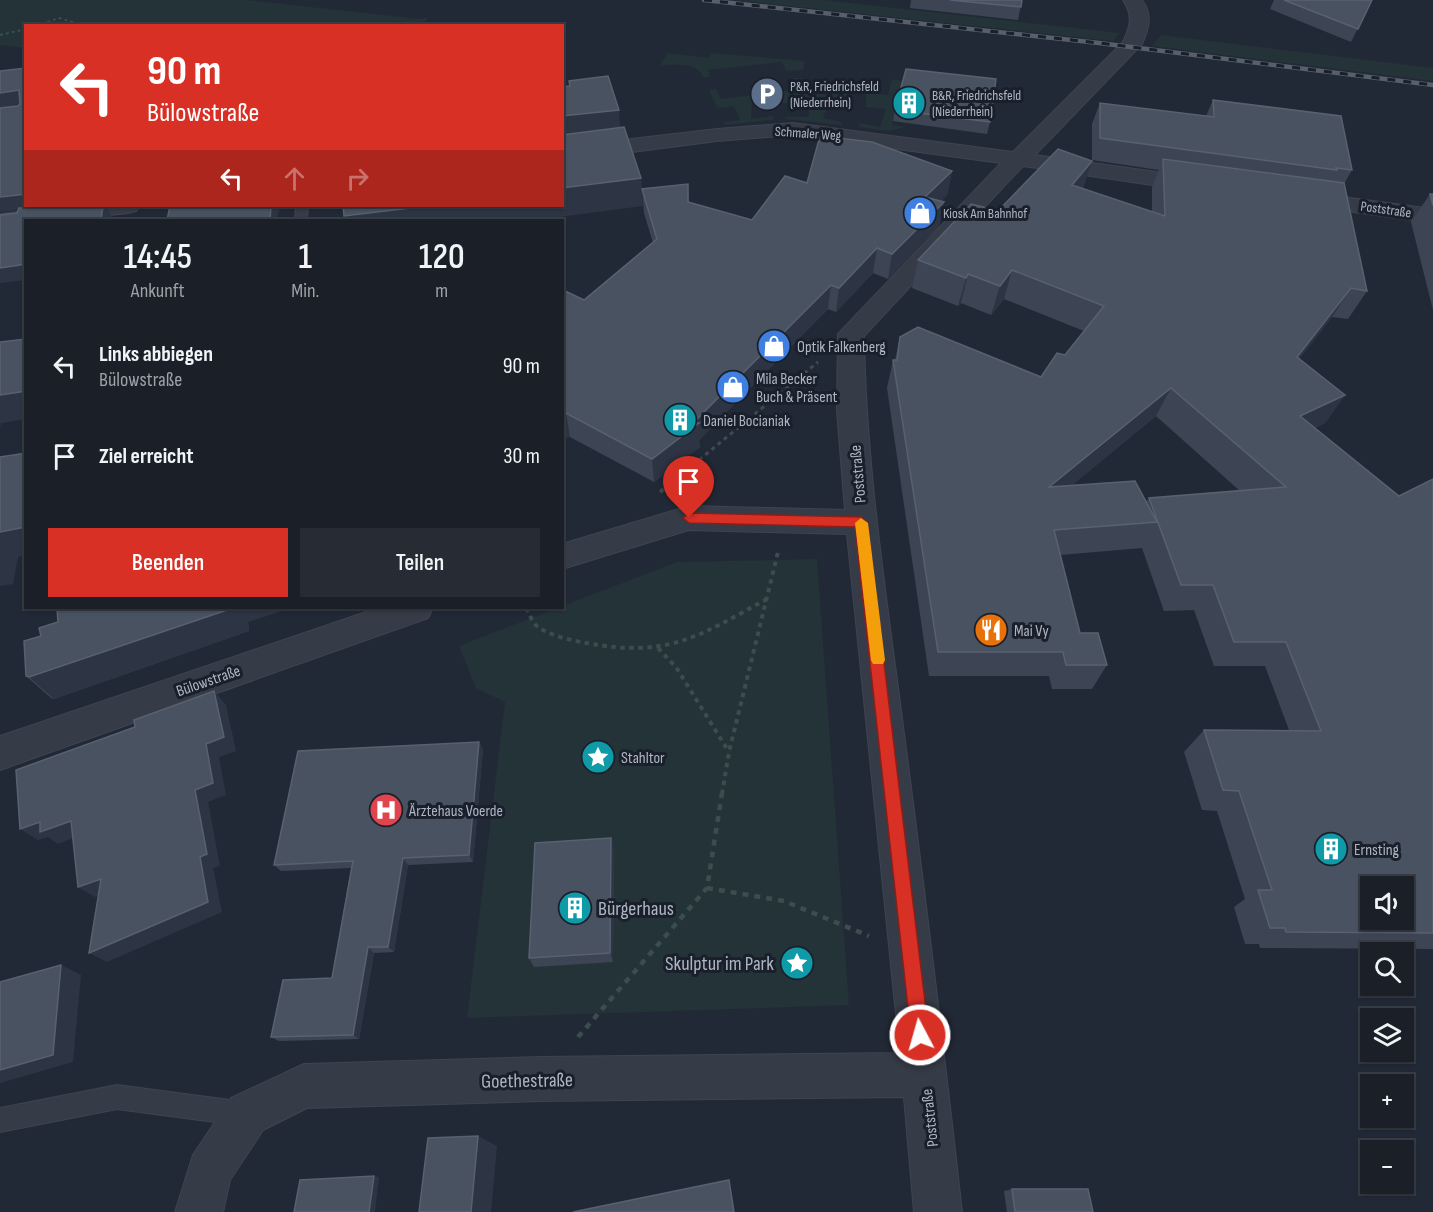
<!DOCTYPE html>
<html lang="de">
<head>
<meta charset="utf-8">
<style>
  body { margin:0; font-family:"Sofia Sans Condensed",sans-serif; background:#272c34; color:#f1f3f6; height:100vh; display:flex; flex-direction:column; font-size:22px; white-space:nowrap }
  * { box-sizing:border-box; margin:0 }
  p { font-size:20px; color:#9fa2a8 }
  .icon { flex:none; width:33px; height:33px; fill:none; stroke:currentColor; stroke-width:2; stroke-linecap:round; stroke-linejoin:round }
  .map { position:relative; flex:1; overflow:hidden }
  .side { position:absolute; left:24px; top:219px; width:540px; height:390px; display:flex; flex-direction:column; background:#1a1f28; border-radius:0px; box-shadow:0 2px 4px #0004,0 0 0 2px #383d45 }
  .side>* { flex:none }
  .hud { position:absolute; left:24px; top:24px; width:540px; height:183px; border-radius:0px; box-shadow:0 2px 4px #0004,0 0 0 2px #383d45; background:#d93025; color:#fff; overflow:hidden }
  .fabs { position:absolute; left:1360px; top:876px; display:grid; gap:12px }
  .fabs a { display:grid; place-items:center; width:54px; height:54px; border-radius:0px; background:#1a1f28; box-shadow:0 2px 4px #0004,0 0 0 2px #383d45; font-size:30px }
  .pin { position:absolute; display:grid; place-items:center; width:51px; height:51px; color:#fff; margin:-62px -26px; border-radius:50% 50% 50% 0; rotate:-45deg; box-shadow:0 0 6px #0007 }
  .pin .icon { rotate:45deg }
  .me { position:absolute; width:66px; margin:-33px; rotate:354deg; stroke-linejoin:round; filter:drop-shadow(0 0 4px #0008) }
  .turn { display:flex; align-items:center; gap:21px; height:126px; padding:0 24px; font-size:27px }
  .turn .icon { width:78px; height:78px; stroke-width:2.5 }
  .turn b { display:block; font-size:42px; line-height:51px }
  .lanes { display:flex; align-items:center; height:57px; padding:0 24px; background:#0003; justify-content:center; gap:30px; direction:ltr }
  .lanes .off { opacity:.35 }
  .eta { display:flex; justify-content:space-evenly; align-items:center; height:102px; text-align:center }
  .eta b { font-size:36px; font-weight:600; line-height:42px }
  .cta { display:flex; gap:12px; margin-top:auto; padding:12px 24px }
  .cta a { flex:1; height:69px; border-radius:0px; background:#d93025; color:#fff; font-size:24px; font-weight:600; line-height:69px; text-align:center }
  .cta a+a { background:#272c34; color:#f1f3f6 }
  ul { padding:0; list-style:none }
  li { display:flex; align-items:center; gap:18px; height:90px; padding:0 24px }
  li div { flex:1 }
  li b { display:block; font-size:22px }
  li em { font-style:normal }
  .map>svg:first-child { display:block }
  .green { fill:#233337 }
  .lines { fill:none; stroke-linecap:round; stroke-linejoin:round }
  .lane-casing { stroke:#3e4450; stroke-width:2 }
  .street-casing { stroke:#3e4450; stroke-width:2 }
  .path-far3 { stroke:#3c4d4f; stroke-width:2; stroke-dasharray:3 3; stroke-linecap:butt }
  .path-far2 { stroke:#3c4d4f; stroke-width:3; stroke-dasharray:4 4; stroke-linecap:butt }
  .path-far1 { stroke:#3c4d4f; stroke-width:4; stroke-dasharray:4.5 4.5; stroke-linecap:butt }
  .path { stroke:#3c4d4f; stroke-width:4.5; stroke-dasharray:6 6; stroke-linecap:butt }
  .lane { fill:#353b47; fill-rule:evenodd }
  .street { fill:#353b47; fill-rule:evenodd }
  .rail-casing { stroke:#575f6d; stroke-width:4.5 }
  .rail { stroke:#1a202b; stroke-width:3; stroke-dasharray:8; stroke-linecap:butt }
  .wall { fill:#3d4555; fill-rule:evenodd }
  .shaded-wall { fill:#2d3544 }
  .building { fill:#495261; stroke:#596170; stroke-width:1.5; fill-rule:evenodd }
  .route { fill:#d93025; stroke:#8d1f18; stroke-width:1.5 }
  .slow { fill:#f59e0b }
  .labels { text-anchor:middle; stroke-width:6; stroke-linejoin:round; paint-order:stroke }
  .far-poi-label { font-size:14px; fill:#afb6c3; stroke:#1a202b; text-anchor:start }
  .far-street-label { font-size:14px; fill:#afb6c3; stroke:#1a202b }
  .poi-label { font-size:16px; fill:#afb6c3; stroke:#1a202b; text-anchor:start }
  .street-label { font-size:16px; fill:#afb6c3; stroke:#1a202b }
  .near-poi-label { font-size:20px; fill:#afb6c3; stroke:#1a202b; text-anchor:start }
  .near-street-label { font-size:20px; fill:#afb6c3; stroke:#1a202b }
</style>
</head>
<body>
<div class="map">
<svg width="1433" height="1212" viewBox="0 0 1433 1212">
  <rect width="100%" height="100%" fill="#222936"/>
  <g class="green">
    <path d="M0 0H247L420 19 429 17 421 26H279L251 22 246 26H26L25 48 0 45Z"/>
    <path d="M734 0H824L1120 33 1113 41Z"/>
    <path d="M1161 35 1433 68V81L1152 46Z"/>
    <path d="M667 53 709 58 711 53 805 61 803 70 786 71 782 62 708 70 710 77H703C698 62 673 64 660 66Z"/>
    <path d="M793 78H801L803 89 843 91 845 83H852L849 104 829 102 823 118 842 122 841 125 786 119 785 117H809L808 103H752L751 119 773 116V120L724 125 723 122 740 120 734 106 717 108 709 90 716 89 721 99 795 90Z"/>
    <path d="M892 79 904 81 892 125 906 127 888 131 858 127 860 123 880 127 886 109 866 107V93L888 95Z"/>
    <path d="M817 559 849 1005 467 1018 505 702 476 688 459 646 677 562Z"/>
  </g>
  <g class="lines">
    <defs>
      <g id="lane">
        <path d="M296 206H308L307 220H295Z"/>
        <path d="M117 1085 245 1102 254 1105 257 1114 254 1123 245 1126 117 1109 0 1132V1108Z"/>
      </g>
      <g id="street">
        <path d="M1123 0H1142C1153 15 1149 28 1142 44L1035 155 1200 178 1208 180 1211 185 1208 190 1200 192 1023 166 864 336C866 470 887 601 904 734 925 893 944 1052 962 1212H914L904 1097 542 1101 307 1108 263 1130 230 1180 223 1212H175L193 1155 231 1098 304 1064 542 1057 900 1053 847 534 689 530 562 569V544L689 506 845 510 837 411 838 334 1001 163 793 135 717 141 562 161V147L717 129 793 123 1013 152 1123 42C1131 25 1133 15 1123 0Z"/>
        <path d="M1305 192 1433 209V223L1297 204 1293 199 1297 194Z"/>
        <path d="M72 206H140L136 211 128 213 64 220H26V225L0 228V214Z"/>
        <path d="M378 608H433L428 618 0 770V736Z"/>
      </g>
    </defs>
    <use href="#lane" class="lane-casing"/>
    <use href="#street" class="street-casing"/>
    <g class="path-far3">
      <path d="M36 26 59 18 86 26"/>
      <path d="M0 35 26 29"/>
    </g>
    <path class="path-far2" d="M693 465 818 362"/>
    <g class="path-far1">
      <path d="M660 492 695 463"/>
      <path d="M526 608C530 614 532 623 538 627 551 636 571 640 586 643 669 658 697 637 767 599"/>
      <path d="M658 648 676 667 729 752"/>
      <path d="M722 794 729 752 778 552"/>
    </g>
    <g class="path">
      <path d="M707 888 784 901 869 936"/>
      <path d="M578 1037 707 888 722 793"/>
    </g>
    <use href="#lane" class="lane"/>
    <use href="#street" class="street"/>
    <defs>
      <path id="rail" d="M704 0 1099 43 1433 85"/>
    </defs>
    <use href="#rail" class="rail-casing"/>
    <use href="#rail" class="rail"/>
  </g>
  <g class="wall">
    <path d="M911 0H1022L1018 20 910 8Z"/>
    <path d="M1274 0H1372L1351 42 1270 9Z"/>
    <path d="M1213 100 1352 170 1344 184 1367 291 1348 319 1332 317 1299 359 1345 395 1325 423 1315 428 1399 496 1433 479V949L1260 948 1259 944H1245L1234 907 1245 899 1217 811 1202 810 1184 752 1204 730H1289L1265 666H1214L1194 610 1164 611 1142 548 1060 555 1080 633 1107 665 1092 689H1052L1049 676H929L887 388 893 360H895L900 337 1041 377 1065 355 1084 331 1004 299 991 315 961 303 958 306 912 288 918 260 983 213 998 211 1092 161 1083 188 1152 212V187L1159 170 1092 160V124L1100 103 1206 116ZM1156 416 1240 491 1149 498 1146 502 1072 485Z"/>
    <path d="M895 110 990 122 987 134 893 121Z"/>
    <path d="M952 171 947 195 941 201 944 202 939 226 888 279 873 273 836 312 828 309 699 440 700 447 654 482 570 437 562 438V291L584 300 653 243 644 213 642 189 688 184 689 202 752 220 807 183Z"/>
    <path d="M1430 194H1433V310L1411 222Z"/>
    <path d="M58 622H248L249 631 54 699 51 698 26 676 41 636Z"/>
    <path d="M483 749 473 862 408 865 394 952 374 953 359 1039 279 1041 271 1037 332 978 351 868 281 871 274 865Z"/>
    <path d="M614 850 613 962 534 967 529 958Z"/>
    <path d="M1012 1189 1093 1212H1007L1004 1191Z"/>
  </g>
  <g class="shaded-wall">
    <path d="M19 90 26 105 0 108V93Z"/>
    <path d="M619 110 621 138 562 145V116Z"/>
    <path d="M1092 161 1083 189 1072 185Z"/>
    <path d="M952 171 947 195 921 221 925 197Z"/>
    <path d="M641 178 643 206 536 220H345L344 216 427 206H562V188Z"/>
    <path d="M26 194V206H57L0 212V197Z"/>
    <path d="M944 202 939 226 888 279 892 254Z"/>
    <path d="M103 206H106L112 217V220H101Z"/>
    <path d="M271 206H281L276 220H270Z"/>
    <path d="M877 248 873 273 836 312 839 288Z"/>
    <path d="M26 264V280L0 283V268Z"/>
    <path d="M1012 270 1004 299 991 315 1000 286Z"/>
    <path d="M968 274 961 303 958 306 966 278Z"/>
    <path d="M831 285 828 309 699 440 700 447 654 482 652 459 693 423Z"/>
    <path d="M1351 288 1332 317 1279 385 1297 357Z"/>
    <path d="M1171 388 1156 416 1038 513 1049 487Z"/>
    <path d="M26 391V419L1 423 0 428V395Z"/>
    <path d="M1345 395 1325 423 1281 444 1300 416Z"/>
    <path d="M566 413 570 437 562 438V414Z"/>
    <path d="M26 527V555L18 557 13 584 0 586V532Z"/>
    <path d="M233 608H292L248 622 249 631 54 699 29 677Z"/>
    <path d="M214 691 226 705 236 751 219 757 226 795 208 802 220 866 213 868 222 912 107 962 89 953 200 857 195 790 206 744Z"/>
    <path d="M479 742 483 749 473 862 469 855Z"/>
    <path d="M71 821 88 832 58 844 48 837 38 840 20 829 40 822Z"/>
    <path d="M611 838 614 850 613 962 610 953Z"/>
    <path d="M403 858 408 865 394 952 388 947Z"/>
    <path d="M101 879 117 889 95 897 78 887Z"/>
    <path d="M368 947 374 953 359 1039 353 1035Z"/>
    <path d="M61 965 81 975 73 1062 0 1083V1070Z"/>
    <path d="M478 1136 497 1146 491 1212H471Z"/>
    <path d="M374 1176 379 1177 375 1212H369Z"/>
  </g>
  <g class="building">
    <path d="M950 0H1022L1021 7Z"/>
    <path d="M1284 0H1372L1358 29Z"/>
    <path d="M26 68V194L0 197V108L18 106 20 104 19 90 0 93V71Z"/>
    <path d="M906 69 996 79 990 122 895 110Z"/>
    <path d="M608 76 619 110 562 116V87L570 86 569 81Z"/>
    <path d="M1213 100 1341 116 1352 170 1336 168 1337 170 1100 138V103L1214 117Z"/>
    <path d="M624 127 641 178 562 188V135Z"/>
    <path d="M820 136 872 142 952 171 925 197 944 202 892 254 877 248 839 288 831 285 693 423H699L652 459 566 413 562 414V291L563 290 584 300 657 239 642 189 688 184V202L752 220 785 176 807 183Z"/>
    <path d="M1058 149 1092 161 1072 185 1165 216 1163 159 1344 183 1367 291 1351 288 1297 357 1345 395 1300 416 1399 496 1433 479V933L1286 932 1285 928H1270L1258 890H1272L1239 791 1223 790 1204 730 1321 731 1286 642H1234L1213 585H1181L1149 498 1286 487 1171 388 1049 487 1135 481 1157 522 1054 530 1080 633H1098L1107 665H1066L1063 652H938L893 360H897L900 337 918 327 1041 377 1057 353 1065 355 1104 306 1012 270 1000 286 968 274 966 278 918 260 971 204 984 207 983 213 987 208 998 211ZM1371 886H1404V920H1371Z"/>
    <path d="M1430 194H1433V205Z"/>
    <path d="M76 206H103L101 220H26V264L0 268V215L17 213 19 208H55Z"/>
    <path d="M170 206H271L270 220H167Z"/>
    <path d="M343 206H427L344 216Z"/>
    <path d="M26 339V391L0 395V342Z"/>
    <path d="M26 453V527L0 532V457Z"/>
    <path d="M57 608H233L29 677 26 676 24 641 41 636 39 628 58 622Z"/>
    <path d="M214 691 224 737 206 744 213 783 195 790 207 854 200 857 208 902 89 953 101 879 78 887 71 821 40 832V822L20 829 16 770 135 727 134 720Z"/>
    <path d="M479 742 469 855 403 858 388 947H368L353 1035 271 1037 283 980 332 978 353 861 274 865 298 751Z"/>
    <path d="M611 838 610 953 529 958 535 843Z"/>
    <path d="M61 965 53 1055 0 1070V982Z"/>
    <path d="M478 1136 471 1212H419L428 1138Z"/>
    <path d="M374 1176 369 1212H294L300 1180Z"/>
    <path d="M729 1180 734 1212H573Z"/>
    <path d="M1012 1189H1088L1093 1212H1015Z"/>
  </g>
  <path class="route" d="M689 513 861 517 867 522 929 1035 926 1041 920 1044 914 1041 911 1035 855 527 689 523 683 518Z"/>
  <path class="slow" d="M861 518 868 523 885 660 883 664H873L871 660 855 523Z"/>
  <defs>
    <symbol id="parking-disc" viewBox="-11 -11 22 22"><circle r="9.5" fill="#5c6f8a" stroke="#1a202b"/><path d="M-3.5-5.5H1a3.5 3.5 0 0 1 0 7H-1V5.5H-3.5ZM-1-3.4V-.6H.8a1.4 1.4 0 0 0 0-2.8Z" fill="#fff"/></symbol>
    <symbol id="building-disc" viewBox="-11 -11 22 22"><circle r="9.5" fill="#0f9aa8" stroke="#1a202b"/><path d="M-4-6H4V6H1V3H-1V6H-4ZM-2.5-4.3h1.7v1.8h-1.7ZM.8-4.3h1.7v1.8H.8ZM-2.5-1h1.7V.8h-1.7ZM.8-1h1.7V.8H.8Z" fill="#fff"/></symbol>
    <symbol id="shop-disc" viewBox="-11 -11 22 22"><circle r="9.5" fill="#3f7fe0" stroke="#1a202b"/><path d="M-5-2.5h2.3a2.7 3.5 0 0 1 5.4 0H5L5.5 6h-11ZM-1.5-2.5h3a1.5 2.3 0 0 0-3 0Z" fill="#fff"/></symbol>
    <symbol id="restaurant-disc" viewBox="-11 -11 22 22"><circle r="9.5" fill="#e8710a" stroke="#1a202b"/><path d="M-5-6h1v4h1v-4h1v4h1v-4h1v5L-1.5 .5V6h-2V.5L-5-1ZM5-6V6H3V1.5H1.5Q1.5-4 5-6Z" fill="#fff"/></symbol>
    <symbol id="sight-disc" viewBox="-11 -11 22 22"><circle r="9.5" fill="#0f9aa8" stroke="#1a202b"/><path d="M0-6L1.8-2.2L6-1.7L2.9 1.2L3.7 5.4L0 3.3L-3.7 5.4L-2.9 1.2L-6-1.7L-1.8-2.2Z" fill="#fff"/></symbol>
    <symbol id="hospital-disc" viewBox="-11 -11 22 22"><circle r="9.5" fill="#e0444e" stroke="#1a202b"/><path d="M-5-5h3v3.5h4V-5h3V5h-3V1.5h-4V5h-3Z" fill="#fff"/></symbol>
  </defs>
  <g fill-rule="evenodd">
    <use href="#parking-disc" x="748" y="75" width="38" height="38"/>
    <use href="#building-disc" x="890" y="84" width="38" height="38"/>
    <use href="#shop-disc" x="901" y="194" width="38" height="38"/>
    <use href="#shop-disc" x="755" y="327" width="38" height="38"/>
    <use href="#shop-disc" x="714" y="368" width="38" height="38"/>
    <use href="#building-disc" x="661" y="401" width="38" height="38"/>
    <use href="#restaurant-disc" x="972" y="611" width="38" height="38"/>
    <use href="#sight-disc" x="579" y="738" width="38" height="38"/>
    <use href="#hospital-disc" x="367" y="791" width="38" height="38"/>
    <use href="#building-disc" x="1312" y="830" width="38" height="38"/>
    <use href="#building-disc" x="556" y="889" width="38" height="38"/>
    <use href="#sight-disc" x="778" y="944" width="38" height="38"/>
  </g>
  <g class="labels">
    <g class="far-poi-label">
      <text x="790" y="91">P&amp;R, Friedrichsfeld<tspan x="790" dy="16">(Niederrhein)</tspan></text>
      <text x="932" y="100">B&amp;R, Friedrichsfeld<tspan x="932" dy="16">(Niederrhein)</tspan></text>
      <text x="943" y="218">Kiosk Am Bahnhof</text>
    </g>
    <g class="far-street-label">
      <text transform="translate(808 133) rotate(4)" y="5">Schmaler Weg</text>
      <text transform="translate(1386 209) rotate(8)" y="5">Poststraße</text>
    </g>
    <g class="poi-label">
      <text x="797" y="352">Optik Falkenberg</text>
      <text x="756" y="384">Mila Becker<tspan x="756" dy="18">Buch &amp; Präsent</tspan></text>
      <text x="703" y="426">Daniel Bocianiak</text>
      <text x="1014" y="636">Mai Vy</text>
      <text x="621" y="763">Stahltor</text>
      <text x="409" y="816">Ärztehaus Voerde</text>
      <text x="1354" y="855">Ernsting</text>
    </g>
    <g class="street-label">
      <text transform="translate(857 474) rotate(-95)" y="6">Poststraße</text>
      <text transform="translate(208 680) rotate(-19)" y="6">Bülowstraße</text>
      <text transform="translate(929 1118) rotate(-96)" y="6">Poststraße</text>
    </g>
    <g class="near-poi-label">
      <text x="598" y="915">Bürgerhaus</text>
      <text x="774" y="970" text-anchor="end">Skulptur im Park</text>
    </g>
    <g class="near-street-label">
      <text transform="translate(527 1080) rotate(-1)" y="7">Goethestraße</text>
    </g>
  </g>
</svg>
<div class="fabs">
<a><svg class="icon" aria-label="sound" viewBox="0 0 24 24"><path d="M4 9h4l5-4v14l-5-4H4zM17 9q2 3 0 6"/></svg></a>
<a><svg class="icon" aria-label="search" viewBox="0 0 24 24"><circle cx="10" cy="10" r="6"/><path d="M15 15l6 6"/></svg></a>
<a><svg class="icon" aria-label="layers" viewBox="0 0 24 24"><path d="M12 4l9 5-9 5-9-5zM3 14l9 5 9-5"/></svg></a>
<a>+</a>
<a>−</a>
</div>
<div class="pin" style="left:689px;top:518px;background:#d93025"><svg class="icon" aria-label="arrive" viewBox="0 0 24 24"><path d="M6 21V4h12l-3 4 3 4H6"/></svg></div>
<svg class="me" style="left:920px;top:1035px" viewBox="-20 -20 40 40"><circle r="17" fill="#d93025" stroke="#fff" stroke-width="3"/><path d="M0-11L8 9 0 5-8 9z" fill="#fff"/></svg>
<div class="hud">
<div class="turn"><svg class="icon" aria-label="left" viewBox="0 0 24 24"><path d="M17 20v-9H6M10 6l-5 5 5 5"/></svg><div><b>90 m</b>Bülowstraße</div></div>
<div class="lanes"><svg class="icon" aria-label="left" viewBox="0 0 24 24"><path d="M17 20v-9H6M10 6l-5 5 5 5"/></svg><svg class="icon off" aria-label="ahead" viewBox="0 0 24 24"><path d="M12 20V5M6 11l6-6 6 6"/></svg><svg class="icon off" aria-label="right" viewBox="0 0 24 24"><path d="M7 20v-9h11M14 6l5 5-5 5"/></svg></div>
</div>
<section class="side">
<div class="eta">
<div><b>14:45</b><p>Ankunft</p></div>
<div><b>1</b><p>Min.</p></div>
<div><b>120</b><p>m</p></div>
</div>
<ul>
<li><svg class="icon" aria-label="left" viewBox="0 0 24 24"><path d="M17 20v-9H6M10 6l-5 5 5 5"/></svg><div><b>Links abbiegen</b><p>Bülowstraße</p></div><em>90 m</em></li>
<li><svg class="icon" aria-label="arrive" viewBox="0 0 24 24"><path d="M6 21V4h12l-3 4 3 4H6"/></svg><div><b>Ziel erreicht</b></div><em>30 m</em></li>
</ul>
<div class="cta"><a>Beenden</a><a>Teilen</a></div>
</section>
</div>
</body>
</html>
